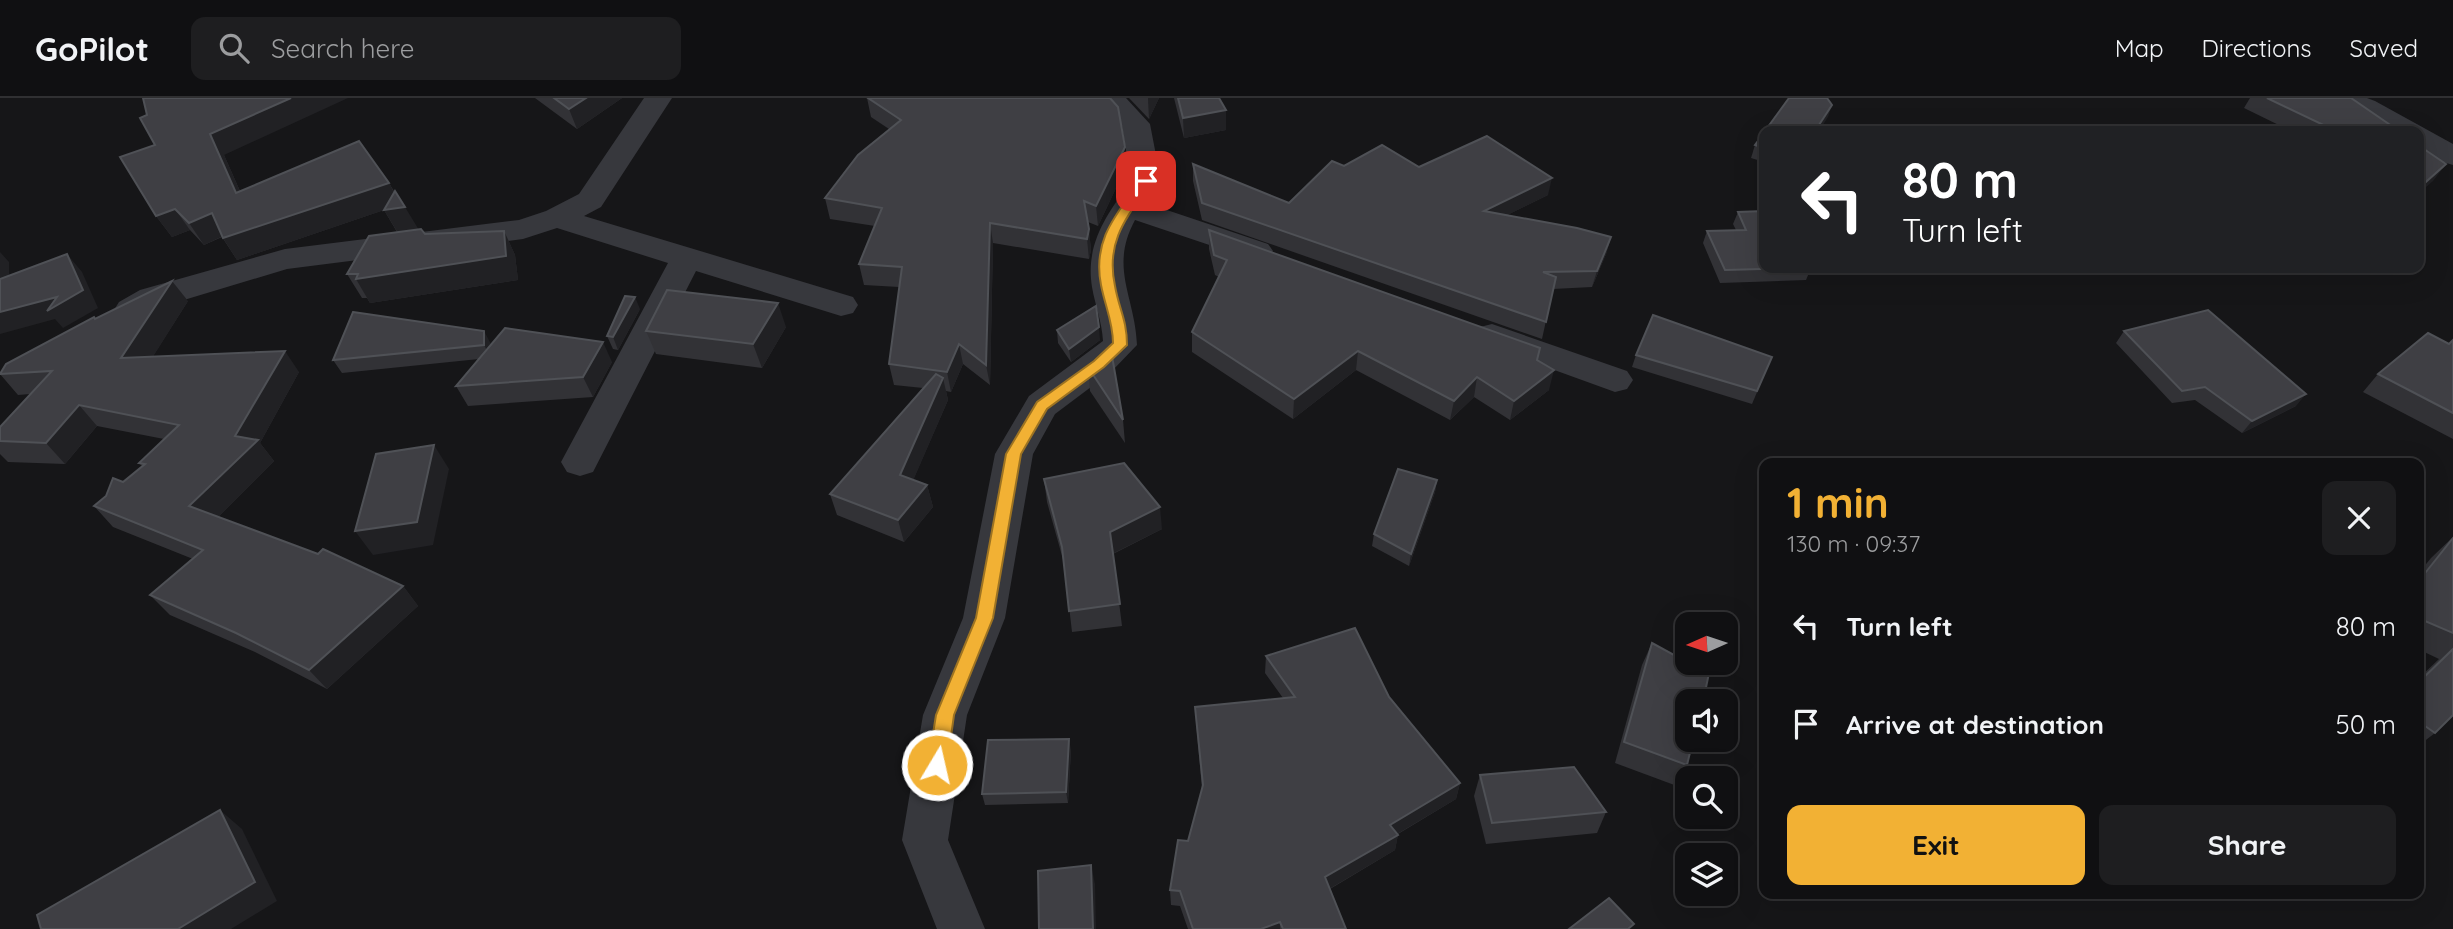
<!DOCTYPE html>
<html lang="en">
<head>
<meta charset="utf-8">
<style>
  body { margin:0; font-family:Quicksand,sans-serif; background:#1e1e20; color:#f1f3f6; height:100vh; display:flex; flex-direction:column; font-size:26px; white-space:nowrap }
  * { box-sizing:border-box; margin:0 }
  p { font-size:23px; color:#9c9d9f }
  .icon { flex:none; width:38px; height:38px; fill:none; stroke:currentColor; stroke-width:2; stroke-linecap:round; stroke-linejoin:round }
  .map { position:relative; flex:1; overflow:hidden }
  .sheet { position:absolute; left:1759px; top:360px; width:665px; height:441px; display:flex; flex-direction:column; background:#101012; border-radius:14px; box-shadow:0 7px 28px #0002,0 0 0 2px #303032 }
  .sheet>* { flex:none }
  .top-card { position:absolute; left:1759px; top:28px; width:665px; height:147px; border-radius:14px; box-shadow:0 7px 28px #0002,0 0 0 2px #303032; background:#202124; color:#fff; overflow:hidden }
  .needle { width:46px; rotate:267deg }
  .buttons { position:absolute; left:1675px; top:514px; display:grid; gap:14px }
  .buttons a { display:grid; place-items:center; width:63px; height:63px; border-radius:14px; background:#101012; box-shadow:0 7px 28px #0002,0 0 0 2px #303032; font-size:35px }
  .pin { position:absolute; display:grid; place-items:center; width:60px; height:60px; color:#fff; margin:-30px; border-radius:14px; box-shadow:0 4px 10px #0006 }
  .me { position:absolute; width:77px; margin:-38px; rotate:9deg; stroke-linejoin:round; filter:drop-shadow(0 0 5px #0008) }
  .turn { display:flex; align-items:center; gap:24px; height:147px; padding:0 28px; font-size:32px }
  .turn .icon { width:91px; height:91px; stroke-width:2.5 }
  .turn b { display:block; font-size:49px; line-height:60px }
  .round { display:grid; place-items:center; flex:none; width:74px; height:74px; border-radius:14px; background:#1e1e20 }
  .headline { display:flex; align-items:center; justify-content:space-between; height:119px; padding:0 28px }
  h1 { font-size:42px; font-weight:700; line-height:52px; color:#f2b134 }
  .action { display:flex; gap:14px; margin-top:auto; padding:14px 28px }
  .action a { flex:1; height:80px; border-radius:14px; background:#f2b134; color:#111; font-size:28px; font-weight:700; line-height:80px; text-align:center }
  .action a+a { background:#1e1e20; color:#f1f3f6 }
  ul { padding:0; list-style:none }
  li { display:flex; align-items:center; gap:21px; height:98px; padding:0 28px }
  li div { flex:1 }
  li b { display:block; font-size:26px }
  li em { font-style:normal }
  header { display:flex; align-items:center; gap:42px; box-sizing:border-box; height:98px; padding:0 35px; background:#101012; border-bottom:2px solid #303032 }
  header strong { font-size:33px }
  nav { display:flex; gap:38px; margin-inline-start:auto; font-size:24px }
  .search { width:490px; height:63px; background:#1e1e20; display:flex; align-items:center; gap:18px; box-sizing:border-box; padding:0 24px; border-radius:14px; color:#9c9d9f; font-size:26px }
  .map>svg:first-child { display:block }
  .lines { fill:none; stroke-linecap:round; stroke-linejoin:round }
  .minor { fill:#37383d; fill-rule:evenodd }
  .wall { fill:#323236 }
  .shaded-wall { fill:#212124 }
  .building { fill:#3f3f44; stroke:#4f5156; stroke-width:2 }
  .route { fill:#f2b134; stroke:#9d7322; stroke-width:2 }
</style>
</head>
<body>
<header>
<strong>GoPilot</strong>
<div class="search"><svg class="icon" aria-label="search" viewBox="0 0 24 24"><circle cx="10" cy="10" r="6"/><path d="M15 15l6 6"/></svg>Search here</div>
<nav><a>Map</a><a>Directions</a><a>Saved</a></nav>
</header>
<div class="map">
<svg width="2453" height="831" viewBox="0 0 2453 831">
  <rect width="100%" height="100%" fill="#161618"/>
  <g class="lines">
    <g class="minor">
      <path d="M644 0H672L601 109 584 118 853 199 858 207 853 215 841 218 696 173 593 374 580 378 567 374 561 364 668 165 557 130 523 141 287 171 164 208 143 220 131 223 119 220 114 212 119 204 140 192 285 151 519 122 546 113 579 96Z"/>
      <path d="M1096 0H1126L1150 26 1161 83 1146 105 1268 146 1273 153 1268 160 1257 163 1135 122C1109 170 1135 198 1137 247L1111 274 1055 316 1033 356 1005 520 967 617 948 742 985 831H937L902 742 923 617 963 520 995 356 1029 298 1103 243C1102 224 1095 207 1092 189 1085 146 1107 116 1131 83L1122 28Z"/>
      <path d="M2326 0H2367L2375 3 2453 46V67L2443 64 2418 50V33H2390L2330 6Z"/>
      <path d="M1492 226 1627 273 1633 282 1627 291 1615 294 1480 245 1475 237 1480 229Z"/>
    </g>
  </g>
  <g class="wall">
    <path d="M535 0H622L577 31Z"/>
    <path d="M867 0H1110L1126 69 1098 128 1088 124 1091 152 1089 161 993 145 990 287 963 266 951 294 946 293 948 302 913 382 927 387 933 409 904 444 837 417 830 396 923 290 894 287 889 266 899 189 864 187 859 166 875 128 830 121 825 100 889 31 871 19Z"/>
    <path d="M1129 0H1159L1149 21Z"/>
    <path d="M1174 0H1219L1226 32 1184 40Z"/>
    <path d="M2250 0H2351L2399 33H2291L2244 10Z"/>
    <path d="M1764 35V64L1751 60 1755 47Z"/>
    <path d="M224 57 240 93 389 85 418 132 425 136 504 133 515 157 518 182 370 205 367 200H362L347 176 397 134 384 112 237 162 222 139 204 147 190 132 172 139 156 118Z"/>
    <path d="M1193 66 1289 105 1344 68 1419 69 1548 97 1507 117 1611 139 1606 156 1592 189 1553 191 1542 241 1202 122 1193 83Z"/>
    <path d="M1738 114 1811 170 1806 182 1720 185 1703 145 1707 133 1736 132 1733 126Z"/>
    <path d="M1209 132 1537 262 1549 292 1510 322 1474 299 1450 322 1356 272 1293 321 1192 254V234L1219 179 1215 177 1209 151Z"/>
    <path d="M188 203 153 258 299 274 260 345 274 363 218 419 403 488 418 508 327 591 255 554 170 517 150 497 193 461 113 429 94 408 142 368 139 365 164 341 97 328 65 366 8 364 0 356V329L30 296 18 297 0 276 96 221Z"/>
    <path d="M640 211 618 252 613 251 607 238Z"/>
    <path d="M786 229 762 270 656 256 646 233Z"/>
    <path d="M1057 232 1100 242 1071 264 1058 245Z"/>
    <path d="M2124 233 2296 308 2242 335 2195 302 2172 305 2116 245Z"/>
    <path d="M2453 242V341L2363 294 2378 276 2449 246Z"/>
    <path d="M491 246 612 264 593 299 468 308 456 288 479 261 342 275 333 262Z"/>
    <path d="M1636 257 1772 259 1752 306 1632 269Z"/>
    <path d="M1088 269 1123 322 1125 345 1090 293Z"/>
    <path d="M1044 381 1162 431 1113 456 1122 528 1072 534 1064 465 1047 404Z"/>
    <path d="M1437 382 1435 394 1409 468 1372 448 1374 436Z"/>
    <path d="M2453 439V617L2435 635 2418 648V581L2439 561 2418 551V476L2431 460Z"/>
    <path d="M1652 545 1687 667 1677 688 1615 665 1642 567Z"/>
    <path d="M1266 558 1389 599 1460 685 1456 701 1398 736 1395 752 1330 791 1346 831H1188L1180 808 1171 807 1170 792 1188 743 1202 691 1196 625 1195 609 1283 600 1265 575Z"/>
    <path d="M1071 652 1068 705 985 707 982 696Z"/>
    <path d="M1480 677 1606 714 1597 735 1486 746 1474 698Z"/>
  </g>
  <g class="shaded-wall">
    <path d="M291 0H348L224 57 250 116 236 95 210 36Z"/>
    <path d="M586 0H622L577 31 569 11Z"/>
    <path d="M1148 0H1159L1149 21 1148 1Z"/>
    <path d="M1832 7 1828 19 1819 33H1815Z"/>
    <path d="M1226 12V32L1184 40 1183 20Z"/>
    <path d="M1125 49 1126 69 1098 128 1096 108Z"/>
    <path d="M2446 66 2433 83 2418 96V91Z"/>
    <path d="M1552 80 1548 97 1481 130 1484 113Z"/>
    <path d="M389 85 400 106 405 109 419 132 398 135 384 112 237 162 223 140Z"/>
    <path d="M175 111 190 132 172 139 156 118Z"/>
    <path d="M212 115 227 136 204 147 189 125Z"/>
    <path d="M990 125 993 145 990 287 986 267Z"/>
    <path d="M1089 131 1091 152 1089 161 1087 141Z"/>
    <path d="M504 133 515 157 518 182 370 205 356 181Z"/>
    <path d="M1611 139 1606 156 1592 189 1597 173Z"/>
    <path d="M0 154 9 164V201L0 191Z"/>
    <path d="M67 156 82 174 98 210 63 230 55 221 0 236V214Z"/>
    <path d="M172 183 188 203 139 281 121 260Z"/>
    <path d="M635 199 640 211 618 252 613 239Z"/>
    <path d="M778 205 786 229 762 270 753 246Z"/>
    <path d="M1099 229 1100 242 1071 264 1069 251Z"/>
    <path d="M484 233 491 246V260L484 247Z"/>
    <path d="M603 244 612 264 593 299 583 279Z"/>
    <path d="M959 246 963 266 951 294 947 274Z"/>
    <path d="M285 253 299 274 260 345 274 363 208 429 189 408 235 338Z"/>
    <path d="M1358 253 1356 272 1293 321 1294 301Z"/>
    <path d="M1554 272 1549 292 1510 322 1514 303Z"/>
    <path d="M1477 279 1474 299 1450 322 1454 303Z"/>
    <path d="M943 280 948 302 906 399 900 377Z"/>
    <path d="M2306 296 2296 308 2242 335 2252 323Z"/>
    <path d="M79 307 97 328 65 366 46 345Z"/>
    <path d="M434 347 449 371 433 447 373 457 355 433Z"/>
    <path d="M1437 382 1435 394 1409 468 1411 456Z"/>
    <path d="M927 387 933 409 904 444 898 422Z"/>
    <path d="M1160 409 1162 431 1112 456 1110 434Z"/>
    <path d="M403 488 418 508 327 591 309 572Z"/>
    <path d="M1069 641 1071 652 1068 705 1066 694Z"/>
    <path d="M1460 685 1456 701 1387 742 1390 727Z"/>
    <path d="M220 712 242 731 277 803 231 831H178Z"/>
    <path d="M1398 737 1395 752 1324 794 1325 779Z"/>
    <path d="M1091 767 1095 786 1096 831H1093Z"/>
    <path d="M1280 824V831H1261Z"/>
  </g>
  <g class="building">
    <path d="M143 0H291L210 36 236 95 359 43 389 85 223 140 212 115 189 125 175 111 156 118 120 59 155 47 140 20 147 17Z"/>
    <path d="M554 0H586L569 11Z"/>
    <path d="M868 0H1110L1118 9 1125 49 1096 108 1084 103 1089 131 1087 141 990 125 986 267 959 246 947 274 889 266 902 169 859 166 882 110 825 100 858 57 901 22Z"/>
    <path d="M1178 0H1219L1226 12 1183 20Z"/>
    <path d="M1789 0H1827L1832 7 1815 33H1765Z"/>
    <path d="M2267 0H2351L2399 33H2336Z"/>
    <path d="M1764 35V50L1755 47Z"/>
    <path d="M1487 38 1552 80 1484 113 1577 130 1611 139 1597 173 1543 174 1556 179 1546 224 1202 105 1193 66 1289 105 1332 63 1344 68 1382 47 1419 69Z"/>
    <path d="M2418 47 2446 66 2418 91Z"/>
    <path d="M395 93 405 109 384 112Z"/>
    <path d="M1764 113V170H1802L1725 172 1707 133 1746 132 1738 114Z"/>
    <path d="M421 131 425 136 504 133 506 158 356 181 358 176H347L369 138Z"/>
    <path d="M1209 132 1540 250 1537 262 1554 272 1514 303 1477 279 1454 303 1358 253 1294 301 1192 234 1227 162 1214 157Z"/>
    <path d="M67 156 83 192 47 213 57 199 0 214V181Z"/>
    <path d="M172 183 121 260 285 253 235 338 258 342 189 408 318 456 323 451 403 488 309 572 236 535 150 497 203 452 94 408 106 398 113 380 123 384 145 366 139 365 179 327 79 307 46 345 0 343V329L52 273 0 276 6 266 94 219 95 221Z"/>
    <path d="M667 192 778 205 753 246 646 233Z"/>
    <path d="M625 198 635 199 613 239 607 238Z"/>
    <path d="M1096 208 1099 229 1069 251 1057 232Z"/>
    <path d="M2208 212 2306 296 2252 323 2205 289 2182 293 2124 233Z"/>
    <path d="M353 214 484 233V247L333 262Z"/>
    <path d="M1653 217 1772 259 1757 293 1636 257Z"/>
    <path d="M505 230 603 244 583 279 456 288Z"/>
    <path d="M2428 235 2449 246 2453 242V315L2378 276Z"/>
    <path d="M1111 252 1123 322 1088 269Z"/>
    <path d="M936 276 943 280 900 377 927 387 898 422 830 396Z"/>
    <path d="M434 347 417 424 355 433 376 356Z"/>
    <path d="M1124 365 1160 409 1110 434 1120 506 1069 513 1062 449 1044 381Z"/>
    <path d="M1398 371 1437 382 1411 456 1374 436Z"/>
    <path d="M2453 440V535L2418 520V484Z"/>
    <path d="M1355 530 1389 599 1460 685 1390 727 1398 737 1325 779 1346 831H1283L1280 824 1261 831H1193L1180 793 1170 792 1178 742 1188 743 1203 687 1195 609 1295 599 1266 558Z"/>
    <path d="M1652 545 1687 564V565H1690L1709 575 1703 604H1687V642H1693L1687 667 1624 644Z"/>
    <path d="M2453 551V617L2435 635 2418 623V585Z"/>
    <path d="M1069 641 1066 694 982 696 988 642Z"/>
    <path d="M1574 669 1606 714 1492 725 1480 677Z"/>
    <path d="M220 712 255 784 178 831H41L37 817Z"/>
    <path d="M1091 767 1093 831H1039L1038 773Z"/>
    <path d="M1609 800 1634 826 1628 831H1569Z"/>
  </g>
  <path class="route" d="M1146 79 1152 83C1128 118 1105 142 1115 188 1119 211 1127 222 1127 247L1104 269 1047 311 1021 356 993 520 954 617 947 667 944 673 937 675 931 673 928 667 936 617 976 520 1006 356 1037 304 1094 263 1113 245C1113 224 1105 208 1101 187 1092 141 1117 116 1142 80Z"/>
</svg>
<div class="buttons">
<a><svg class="needle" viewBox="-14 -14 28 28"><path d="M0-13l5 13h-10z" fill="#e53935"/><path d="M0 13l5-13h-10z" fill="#9c9d9f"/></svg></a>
<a><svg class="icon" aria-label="sound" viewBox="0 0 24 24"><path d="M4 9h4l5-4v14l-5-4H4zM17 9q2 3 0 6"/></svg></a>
<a><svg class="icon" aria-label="search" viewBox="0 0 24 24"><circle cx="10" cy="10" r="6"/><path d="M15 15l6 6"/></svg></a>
<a><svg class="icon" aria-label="layers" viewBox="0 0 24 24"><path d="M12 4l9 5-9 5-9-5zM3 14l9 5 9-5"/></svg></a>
</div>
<div class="pin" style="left:1146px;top:83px;background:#d93025"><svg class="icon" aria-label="arrive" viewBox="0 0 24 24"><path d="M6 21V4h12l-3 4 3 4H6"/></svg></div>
<svg class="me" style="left:937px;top:667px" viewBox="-20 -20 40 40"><circle r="17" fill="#f2b134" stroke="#fff" stroke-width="3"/><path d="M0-11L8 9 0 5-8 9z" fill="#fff"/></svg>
<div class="top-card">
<div class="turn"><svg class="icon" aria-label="left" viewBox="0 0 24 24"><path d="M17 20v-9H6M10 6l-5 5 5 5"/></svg><div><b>80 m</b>Turn left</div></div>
</div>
<section class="sheet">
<div class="headline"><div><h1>1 min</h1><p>130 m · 09:37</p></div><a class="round"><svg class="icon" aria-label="close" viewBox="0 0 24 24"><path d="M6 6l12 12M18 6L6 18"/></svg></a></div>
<ul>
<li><svg class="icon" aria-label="left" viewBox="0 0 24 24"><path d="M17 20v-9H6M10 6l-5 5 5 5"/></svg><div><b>Turn left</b></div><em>80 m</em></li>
<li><svg class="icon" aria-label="arrive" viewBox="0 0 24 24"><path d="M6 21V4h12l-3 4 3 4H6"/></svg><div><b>Arrive at destination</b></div><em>50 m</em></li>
</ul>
<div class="action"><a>Exit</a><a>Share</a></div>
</section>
</div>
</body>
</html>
